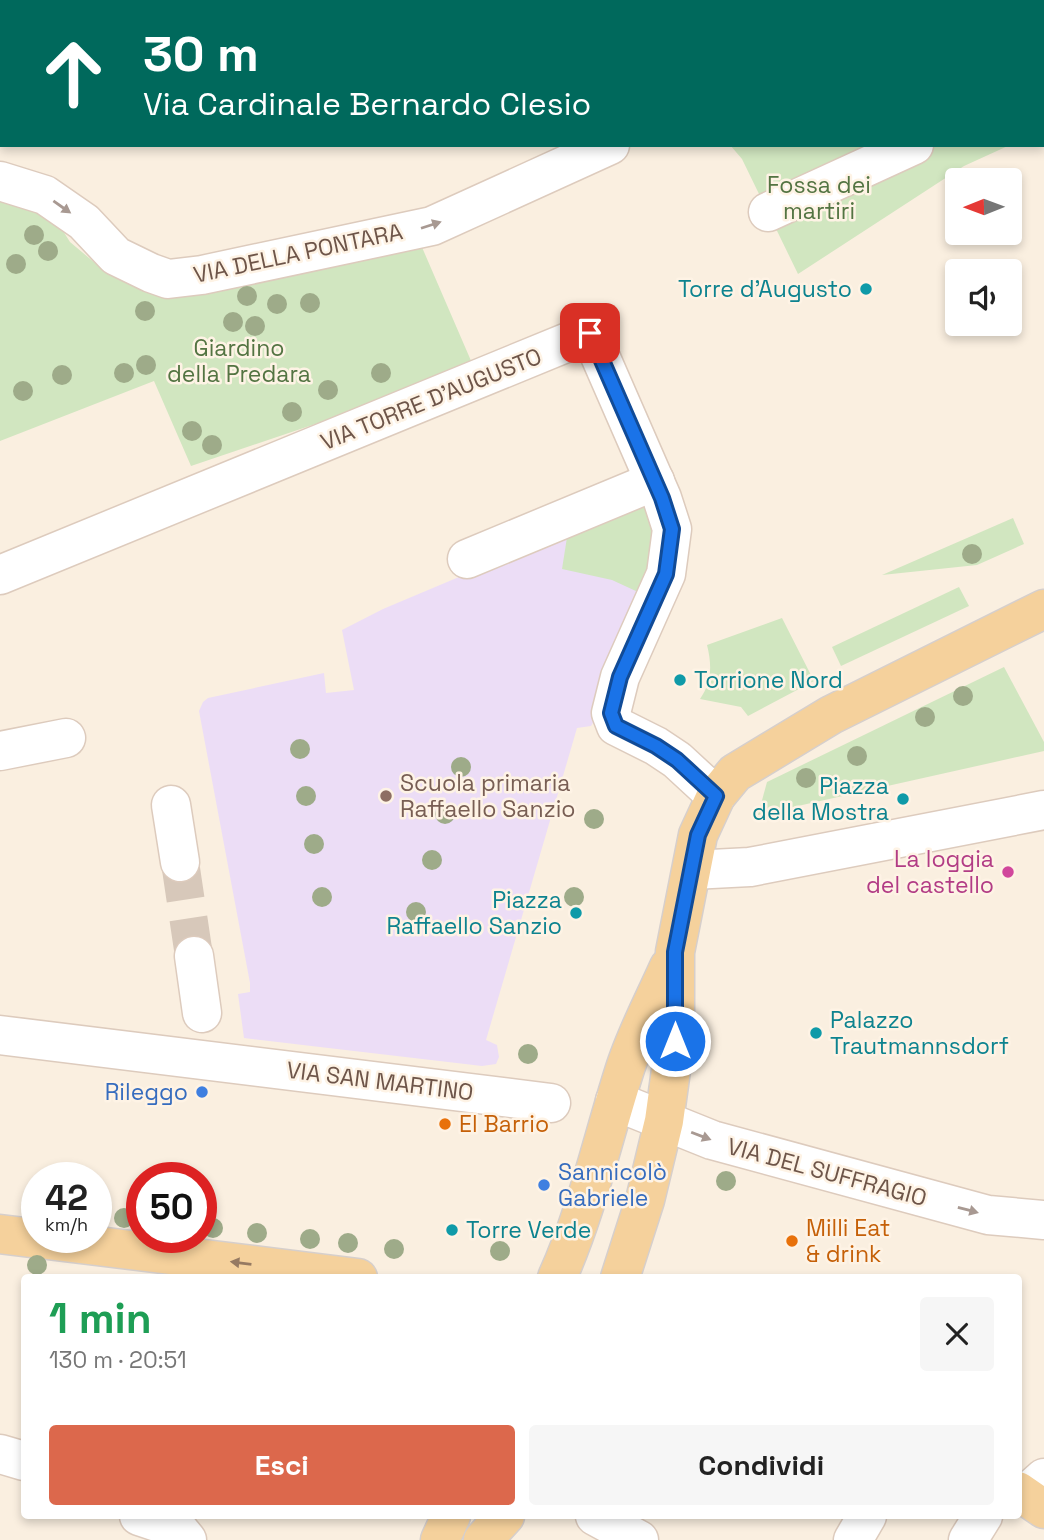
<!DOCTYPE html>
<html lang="it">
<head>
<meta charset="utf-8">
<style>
  body { margin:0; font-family:"Space Grotesk",sans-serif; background:#f6f6f6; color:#222; height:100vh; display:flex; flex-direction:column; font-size:26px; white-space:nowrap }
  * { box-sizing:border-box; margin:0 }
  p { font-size:23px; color:#767676 }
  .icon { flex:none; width:38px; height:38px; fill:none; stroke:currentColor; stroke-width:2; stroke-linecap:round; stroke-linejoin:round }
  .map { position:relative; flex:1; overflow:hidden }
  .panel { position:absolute; left:21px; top:1274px; width:1001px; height:245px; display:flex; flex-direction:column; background:#fff; border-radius:7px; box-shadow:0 4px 10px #0003 }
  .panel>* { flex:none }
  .guide { position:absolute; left:0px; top:0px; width:1045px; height:147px; box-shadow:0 4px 10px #0003; background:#00695c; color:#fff; overflow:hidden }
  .needle { width:46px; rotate:269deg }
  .tools { position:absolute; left:945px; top:168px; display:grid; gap:14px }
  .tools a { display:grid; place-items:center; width:77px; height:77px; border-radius:7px; background:#fff; box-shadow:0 4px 10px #0003; font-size:35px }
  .speed { position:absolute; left:21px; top:1162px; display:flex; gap:14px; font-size:35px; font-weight:700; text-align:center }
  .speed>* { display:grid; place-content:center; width:91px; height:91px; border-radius:50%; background:#fff; box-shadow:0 4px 10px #0003; line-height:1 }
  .speed small { font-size:18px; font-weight:400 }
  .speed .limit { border:10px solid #d22; background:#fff; color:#111 }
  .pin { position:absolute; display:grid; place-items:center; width:60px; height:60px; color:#fff; margin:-30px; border-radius:14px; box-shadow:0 4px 10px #0006 }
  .me { position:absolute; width:77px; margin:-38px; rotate:0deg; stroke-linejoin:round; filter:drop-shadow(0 0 5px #0008) }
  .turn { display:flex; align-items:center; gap:24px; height:147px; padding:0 28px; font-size:32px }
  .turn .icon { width:91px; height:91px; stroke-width:2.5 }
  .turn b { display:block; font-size:49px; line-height:60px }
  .round { display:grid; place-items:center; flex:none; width:74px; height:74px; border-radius:7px; background:#f6f6f6 }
  .summary { display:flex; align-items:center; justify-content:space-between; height:119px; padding:0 28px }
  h1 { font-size:42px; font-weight:700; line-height:52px; color:#1e9e55 }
  .action { display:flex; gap:14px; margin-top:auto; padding:14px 28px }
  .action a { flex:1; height:80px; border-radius:7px; background:#dc684c; color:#fff; font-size:28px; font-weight:700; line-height:80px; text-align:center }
  .action a+a { background:#f6f6f6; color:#222 }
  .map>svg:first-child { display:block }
  .education { fill:#ecddf6 }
  .green { fill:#d1e6c0 }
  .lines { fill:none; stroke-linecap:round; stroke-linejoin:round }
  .minor-tunnel { stroke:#d7c8ba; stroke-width:38; stroke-dasharray:38 19; stroke-linecap:butt }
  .minor-casing { stroke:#ddcbbd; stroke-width:41 }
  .major-casing { stroke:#d6cfcc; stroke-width:41 }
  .minor { stroke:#fff; stroke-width:38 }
  .major { stroke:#f5d19c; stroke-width:38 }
  .tree { fill:#9eab89 }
  .oneway { fill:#a89992 }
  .oneway2 { fill:#967a62 }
  .route-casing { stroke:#114b97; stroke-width:18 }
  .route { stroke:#1a73e8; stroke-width:12 }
  .culture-dot { fill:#0f9aa8; stroke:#fef3e5; stroke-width:2.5 }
  .education-dot { fill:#8d6e63; stroke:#fef3e5; stroke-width:2.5 }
  .hotel-dot { fill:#d1479c; stroke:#fef3e5; stroke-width:2.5 }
  .shop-dot { fill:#3f7fe0; stroke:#fef3e5; stroke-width:2.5 }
  .food-dot { fill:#e8710a; stroke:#fef3e5; stroke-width:2.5 }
  .labels { text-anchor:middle; stroke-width:5; stroke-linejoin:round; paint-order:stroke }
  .park-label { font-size:23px; fill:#537442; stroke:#fef3e5 }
  .street-label { font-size:23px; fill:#6e5549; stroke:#fef3e5 }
  .culture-label { font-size:23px; fill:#0d838f; stroke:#fef3e5; text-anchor:end }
  .education-label { font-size:23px; fill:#785e54; stroke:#fef3e5; text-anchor:start }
  .hotel-label { font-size:23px; fill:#b23c85; stroke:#fef3e5; text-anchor:end }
  .shop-label { font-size:23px; fill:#366cbe; stroke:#fef3e5; text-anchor:end }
  .food-label { font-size:23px; fill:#c56008; stroke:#fef3e5; text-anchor:start }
</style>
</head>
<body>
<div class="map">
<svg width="1044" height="1540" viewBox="0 0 1044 1540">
  <rect width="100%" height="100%" fill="#faefe0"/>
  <path class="education" d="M568 531 660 533 596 718 591 726 577 728 486 1040 497 1045 499 1057 496 1064 482 1066 244 1038 238 994 250 992V983L199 711 203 702 208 698 324 673 326 693 354 690 342 630 383 609Z"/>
  <g class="green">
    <path d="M730 145H1010L964 166 798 274 742 159Z"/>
    <path d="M0 195 53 215 70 242 95 263 122 279 418 238 475 370 191 466 154 381 0 441Z"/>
    <path d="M641 503C672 524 655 567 651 598L612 580 562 569 568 531Z"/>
    <path d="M1013 518 1024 544 977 565 882 575Z"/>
    <path d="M959 587 969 606 841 666 832 647Z"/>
    <path d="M782 618 814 681 748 716 741 707 700 699C712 682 712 665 707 645Z"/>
    <path d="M1004 667 1044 742V751L758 815 767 782Z"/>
  </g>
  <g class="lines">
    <path class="minor-tunnel" d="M180 862 194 956"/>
    <defs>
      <g id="minor">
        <path d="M606 0 613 2"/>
        <path d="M792 2 797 0"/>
        <path d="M868 2 869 0"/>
        <path d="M1043 84 1044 83"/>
        <path d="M0 94 2 93"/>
        <path d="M0 181 45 195 84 222 116 256 151 273 168 279 202 275 432 226 610 145"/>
        <path d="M768 212 914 145"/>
        <path d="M467 559 655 481"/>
        <path d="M0 575 590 333 662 498 672 529 666 574 620 677 611 713 616 726 656 746 677 760 716 796"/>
        <path d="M0 751 66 738"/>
        <path d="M171 805 180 862"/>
        <path d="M692 870 750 867 1044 810"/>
        <path d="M194 956 202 1013"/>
        <path d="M0 1035 551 1103"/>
        <path d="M615 1101 712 1140 988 1215 1044 1220"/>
        <path d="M0 1454 24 1461"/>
        <path d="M1025 1495 1044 1478"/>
        <path d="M139 1516 178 1529 187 1540"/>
        <path d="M595 1516 639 1540"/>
        <path d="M853 1540 867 1516"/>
        <path d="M968 1540 983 1516"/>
      </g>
      <g id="major">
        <path d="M0 1234 358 1278"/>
        <path d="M557 1278C587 1211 602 1141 624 1072 635 1036 654 1001 669 967"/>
        <path d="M620 1278 645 1200 664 1121 675 1041V952L698 835 716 796 735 773 831 715 1044 609"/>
        <path d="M1018 1491 1044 1509"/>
        <path d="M440 1540 451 1516"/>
        <path d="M483 1540 505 1516"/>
      </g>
    </defs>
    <use href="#minor" class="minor-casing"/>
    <use href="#major" class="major-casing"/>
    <use href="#minor" class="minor"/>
    <use href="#major" class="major"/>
  </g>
  <g class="tree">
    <circle cx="34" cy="235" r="10"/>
    <circle cx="48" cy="251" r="10"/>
    <circle cx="16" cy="264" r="10"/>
    <circle cx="247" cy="296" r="10"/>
    <circle cx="310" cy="303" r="10"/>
    <circle cx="277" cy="304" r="10"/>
    <circle cx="145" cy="311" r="10"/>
    <circle cx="233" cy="322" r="10"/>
    <circle cx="255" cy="326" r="10"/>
    <circle cx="146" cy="365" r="10"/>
    <circle cx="124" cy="373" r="10"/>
    <circle cx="381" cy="373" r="10"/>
    <circle cx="62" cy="375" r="10"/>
    <circle cx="328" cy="390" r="10"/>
    <circle cx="23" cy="391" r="10"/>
    <circle cx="292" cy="412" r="10"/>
    <circle cx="192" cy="431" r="10"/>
    <circle cx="212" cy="445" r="10"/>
    <circle cx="972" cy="554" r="10"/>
    <circle cx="963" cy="696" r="10"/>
    <circle cx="925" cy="717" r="10"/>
    <circle cx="300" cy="749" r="10"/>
    <circle cx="857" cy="756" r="10"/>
    <circle cx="461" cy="767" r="10"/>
    <circle cx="806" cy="778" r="10"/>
    <circle cx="306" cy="796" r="10"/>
    <circle cx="445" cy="814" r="10"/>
    <circle cx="594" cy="819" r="10"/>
    <circle cx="314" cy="844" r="10"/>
    <circle cx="432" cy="860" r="10"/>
    <circle cx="322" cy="897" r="10"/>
    <circle cx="574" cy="897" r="10"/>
    <circle cx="416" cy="912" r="10"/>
    <circle cx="528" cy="1054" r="10"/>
    <circle cx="726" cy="1181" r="10"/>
    <circle cx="124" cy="1218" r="10"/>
    <circle cx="213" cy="1228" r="10"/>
    <circle cx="257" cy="1233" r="10"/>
    <circle cx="310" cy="1239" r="10"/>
    <circle cx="348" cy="1243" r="10"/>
    <circle cx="394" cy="1249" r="10"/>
    <circle cx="500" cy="1251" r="10"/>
    <circle cx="37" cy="1265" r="10"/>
  </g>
  <defs><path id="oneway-solid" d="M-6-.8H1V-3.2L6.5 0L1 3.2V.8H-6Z" transform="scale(1.75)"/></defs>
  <g class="oneway">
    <use href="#oneway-solid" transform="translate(62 207) rotate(35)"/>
    <use href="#oneway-solid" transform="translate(431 225) rotate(-18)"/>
    <use href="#oneway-solid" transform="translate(701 1136) rotate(21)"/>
    <use href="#oneway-solid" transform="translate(968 1210) rotate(15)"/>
  </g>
  <use class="oneway2" href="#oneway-solid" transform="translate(241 1263) rotate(-173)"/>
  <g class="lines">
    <defs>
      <path id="route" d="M590 333 662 498 672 529 666 574 620 677 611 713 616 726 656 746 677 760 716 796 698 835 675 952V1041"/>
    </defs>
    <use href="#route" class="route-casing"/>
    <use href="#route" class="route"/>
  </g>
  <g class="culture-dot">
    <circle cx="866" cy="289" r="7"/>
    <circle cx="680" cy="680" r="7"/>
    <circle cx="903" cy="799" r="7"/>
    <circle cx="576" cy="913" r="7"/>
    <circle cx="816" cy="1033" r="7"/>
    <circle cx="452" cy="1230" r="7"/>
  </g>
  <circle class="education-dot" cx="386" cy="796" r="7"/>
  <circle class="hotel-dot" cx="1008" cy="872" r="7"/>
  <g class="shop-dot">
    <circle cx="202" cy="1092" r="7"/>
    <circle cx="544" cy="1185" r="7"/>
  </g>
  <g class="food-dot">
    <circle cx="445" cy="1124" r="7"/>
    <circle cx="792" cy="1241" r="7"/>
  </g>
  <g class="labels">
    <g class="park-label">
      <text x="819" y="193">Fossa dei<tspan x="819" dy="26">martiri</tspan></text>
      <text x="239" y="356">Giardino<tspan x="239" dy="26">della Predara</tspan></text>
    </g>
    <g class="street-label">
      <text transform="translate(298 253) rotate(-12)" y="8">VIA DELLA PONTARA</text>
      <text transform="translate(431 399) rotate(-22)" y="8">VIA TORRE D'AUGUSTO</text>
      <text transform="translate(380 1081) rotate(7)" y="8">VIA SAN MARTINO</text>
      <text transform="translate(827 1172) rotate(15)" y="8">VIA DEL SUFFRAGIO</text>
    </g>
    <g class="culture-label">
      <text x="852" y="297">Torre d’Augusto</text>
      <text x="694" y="688" text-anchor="start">Torrione Nord</text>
      <text x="889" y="794">Piazza<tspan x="889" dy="26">della Mostra</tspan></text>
      <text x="562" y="908">Piazza<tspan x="562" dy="26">Raffaello Sanzio</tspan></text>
      <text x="830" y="1028" text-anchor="start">Palazzo<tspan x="830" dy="26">Trautmannsdorf</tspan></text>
      <text x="466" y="1238" text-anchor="start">Torre Verde</text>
    </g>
    <g class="education-label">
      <text x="400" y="791">Scuola primaria<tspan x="400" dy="26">Raffaello Sanzio</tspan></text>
    </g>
    <g class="hotel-label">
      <text x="994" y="867">La loggia<tspan x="994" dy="26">del castello</tspan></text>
    </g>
    <g class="shop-label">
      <text x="188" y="1100">Rileggo</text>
      <text x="558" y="1180" text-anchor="start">Sannicolò<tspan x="558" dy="26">Gabriele</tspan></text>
    </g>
    <g class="food-label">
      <text x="459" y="1132">El Barrio</text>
      <text x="806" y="1236">Milli Eat<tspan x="806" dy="26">&amp; drink</tspan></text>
    </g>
  </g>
</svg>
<div class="tools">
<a><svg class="needle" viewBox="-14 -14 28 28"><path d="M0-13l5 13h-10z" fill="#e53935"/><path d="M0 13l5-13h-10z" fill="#767676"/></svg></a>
<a><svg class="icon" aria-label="sound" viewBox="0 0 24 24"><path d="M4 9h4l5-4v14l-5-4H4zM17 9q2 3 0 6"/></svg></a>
</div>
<div class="speed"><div>42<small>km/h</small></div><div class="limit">50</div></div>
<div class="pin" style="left:590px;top:333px;background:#d93025"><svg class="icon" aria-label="arrive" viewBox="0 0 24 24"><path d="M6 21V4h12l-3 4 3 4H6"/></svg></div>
<svg class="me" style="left:675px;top:1041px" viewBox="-20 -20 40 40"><circle r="17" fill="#1a73e8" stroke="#fff" stroke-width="3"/><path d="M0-11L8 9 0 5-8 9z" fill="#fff"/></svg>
<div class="guide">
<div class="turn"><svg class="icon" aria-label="ahead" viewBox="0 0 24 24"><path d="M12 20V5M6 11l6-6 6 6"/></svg><div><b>30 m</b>Via Cardinale Bernardo Clesio</div></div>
</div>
<section class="panel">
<div class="summary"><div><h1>1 min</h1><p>130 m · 20:51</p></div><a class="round"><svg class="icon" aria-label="close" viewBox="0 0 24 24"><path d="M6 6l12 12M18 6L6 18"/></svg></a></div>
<div class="action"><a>Esci</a><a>Condividi</a></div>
</section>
</div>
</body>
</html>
